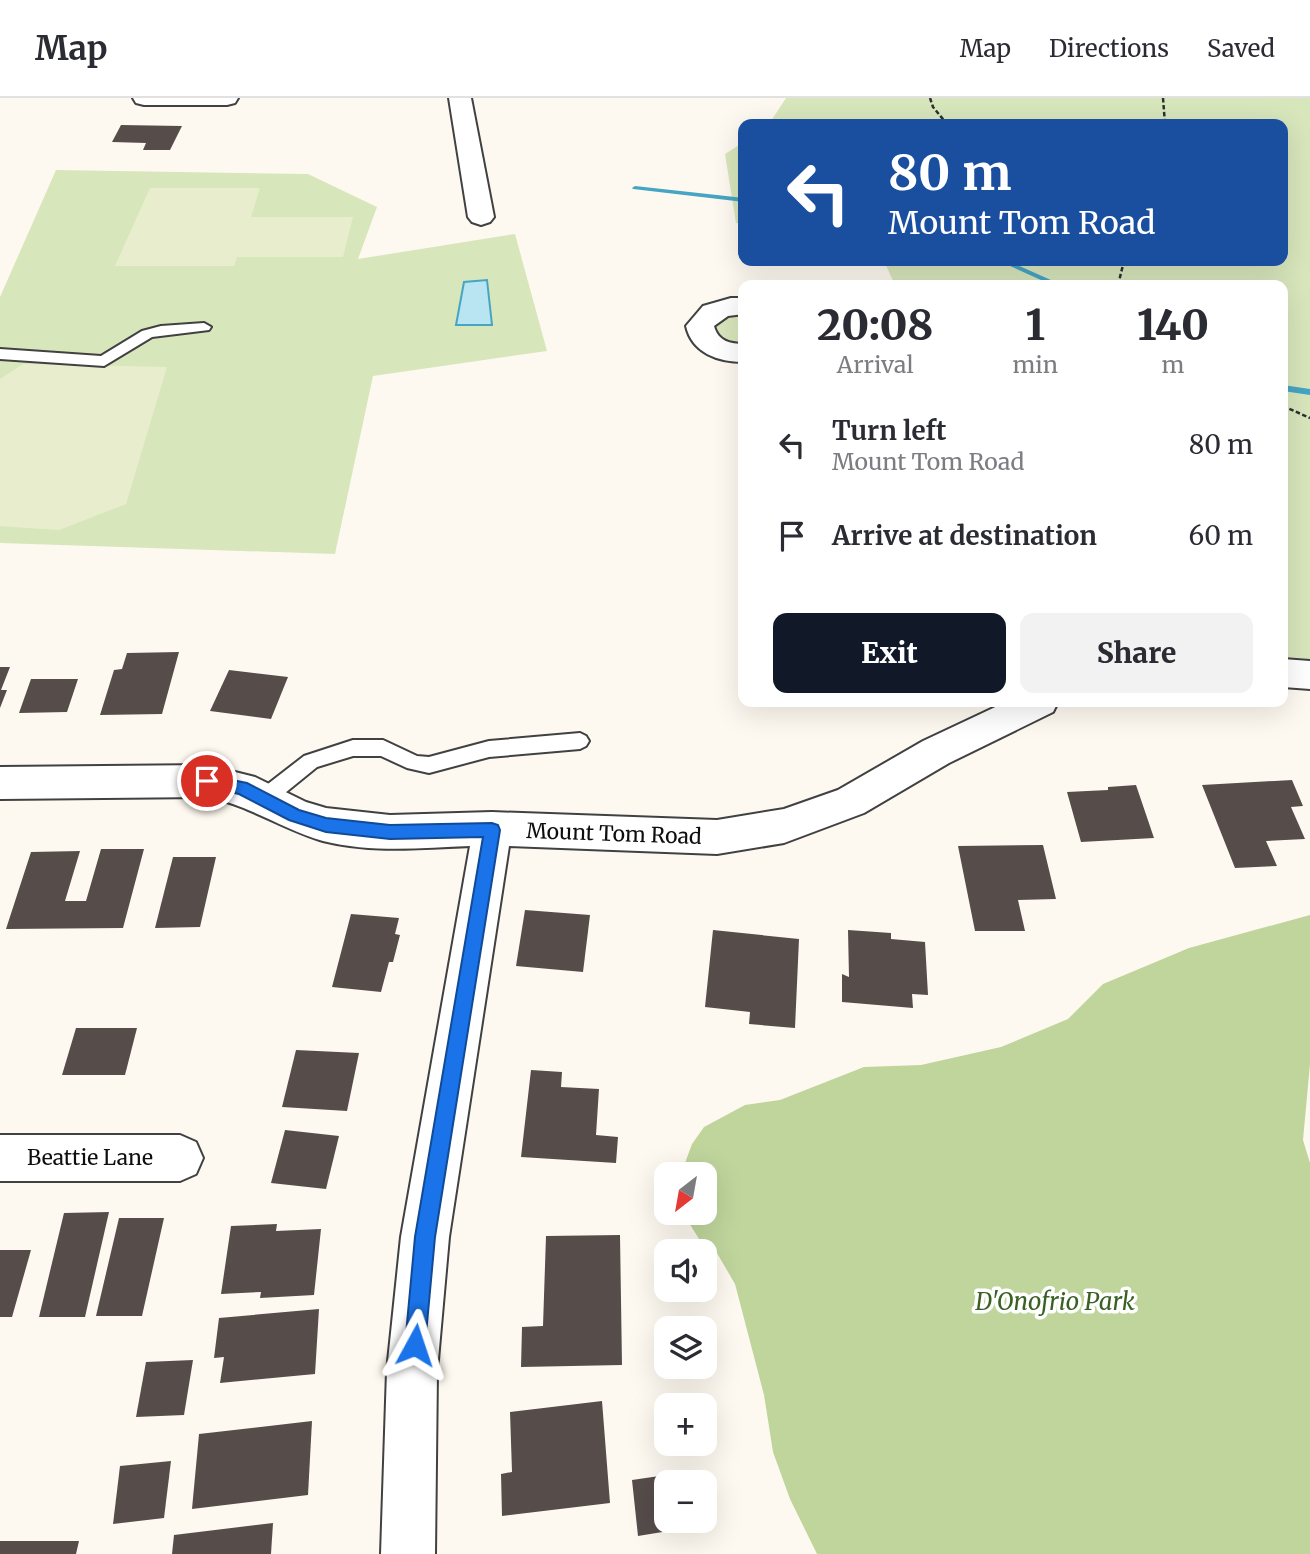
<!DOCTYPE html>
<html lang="en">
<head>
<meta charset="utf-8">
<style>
  body { margin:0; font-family:Merriweather,serif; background:#f2f2f3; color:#2b2b33; height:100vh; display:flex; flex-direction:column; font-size:26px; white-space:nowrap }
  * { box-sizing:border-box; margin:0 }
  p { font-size:23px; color:#7c7c81 }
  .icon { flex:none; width:38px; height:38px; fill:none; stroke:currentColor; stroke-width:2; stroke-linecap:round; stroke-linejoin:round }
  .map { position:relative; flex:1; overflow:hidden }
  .panel { position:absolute; left:738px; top:182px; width:550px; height:427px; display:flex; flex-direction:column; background:#fff; border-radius:14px; box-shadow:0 7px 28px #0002 }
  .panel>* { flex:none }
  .hud { position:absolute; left:738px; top:21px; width:550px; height:147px; border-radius:14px; box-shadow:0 7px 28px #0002; background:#1a4fa0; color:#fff; overflow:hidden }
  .needle { width:46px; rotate:211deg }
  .controls { position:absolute; left:654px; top:1064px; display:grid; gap:14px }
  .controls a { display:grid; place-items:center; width:63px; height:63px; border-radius:14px; background:#fff; box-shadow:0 7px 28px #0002; font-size:35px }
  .pin { position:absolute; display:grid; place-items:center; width:60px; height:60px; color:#fff; margin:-30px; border:4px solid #fff; border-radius:50%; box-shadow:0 2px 7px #0007 }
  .me { position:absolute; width:77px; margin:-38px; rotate:5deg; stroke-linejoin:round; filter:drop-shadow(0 0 5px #0008) }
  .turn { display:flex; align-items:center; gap:24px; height:147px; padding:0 35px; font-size:32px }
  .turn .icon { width:91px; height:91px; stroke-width:2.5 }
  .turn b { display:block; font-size:49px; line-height:60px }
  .eta { display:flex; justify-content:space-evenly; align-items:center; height:119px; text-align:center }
  .eta b { font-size:42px; font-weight:800; line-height:49px }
  .button { display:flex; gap:14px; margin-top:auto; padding:14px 35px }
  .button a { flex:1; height:80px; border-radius:14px; background:#111827; color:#fff; font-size:28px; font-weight:800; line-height:80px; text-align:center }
  .button a+a { background:#f2f2f3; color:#2b2b33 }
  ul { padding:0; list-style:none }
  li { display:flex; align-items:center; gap:21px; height:91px; padding:0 35px }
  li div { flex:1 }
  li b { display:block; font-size:26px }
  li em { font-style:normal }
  header { display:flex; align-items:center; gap:42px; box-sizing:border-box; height:98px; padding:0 35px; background:#fff; border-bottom:2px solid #e1e1e2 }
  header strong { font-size:33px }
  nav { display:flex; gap:38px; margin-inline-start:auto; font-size:24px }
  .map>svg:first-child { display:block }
  .green { fill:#d8e6bc }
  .forest { fill:#bfd59c }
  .pitch { fill:#e8eecd }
  .water { fill:#b8e5f1; stroke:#45a5c3; stroke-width:2 }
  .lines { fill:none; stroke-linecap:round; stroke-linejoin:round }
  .stream { fill:#45a5c3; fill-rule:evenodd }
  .building { fill:#564d4b }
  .service-casing { stroke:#414141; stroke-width:4 }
  .minor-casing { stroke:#414141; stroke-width:4 }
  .path { stroke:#303030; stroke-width:2.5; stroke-dasharray:4.5 2.5; stroke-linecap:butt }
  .service { fill:#fff; fill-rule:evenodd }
  .minor { fill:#fff; fill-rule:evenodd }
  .route { fill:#1a73e8; stroke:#114b97; stroke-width:2 }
  .labels { text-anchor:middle; stroke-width:7; stroke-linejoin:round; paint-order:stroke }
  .street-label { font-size:21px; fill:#0e0e0e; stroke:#fff }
  .near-park-label { font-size:24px; font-style:italic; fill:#3a6123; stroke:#fff }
</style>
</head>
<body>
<header>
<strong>Map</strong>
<nav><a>Map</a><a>Directions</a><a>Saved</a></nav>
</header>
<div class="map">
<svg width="1310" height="1456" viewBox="0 0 1310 1456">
  <rect width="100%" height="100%" fill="#fef9f0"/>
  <g class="green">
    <path d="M786 0H1310V568L1283 564V187H895L884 163H1283V26H769Z"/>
    <path d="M744 44V126L736 125 725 56Z"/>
    <path d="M56 72 308 76 377 109 358 161 515 136 547 253 373 278 335 456 0 445V199Z"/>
    <path d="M744 213V253L724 251 708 226 713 220Z"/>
  </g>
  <path class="forest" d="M1310 817V966L1303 1042 1310 1065V1456H817L790 1401 773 1354 764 1297 735 1186 714 1150 699 1141 683 1115H705V1076H681L692 1046 704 1029 745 1007 780 1002 864 969 921 967 1001 949 1068 921 1103 886 1189 850Z"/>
  <g class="pitch">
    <path d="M150 90H260L251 119H353L343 159H237L234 168H115Z"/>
    <path d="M23 266 167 269 126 406 59 432 0 428V281Z"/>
  </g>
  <path class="water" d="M487 182 492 227H456L464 184Z"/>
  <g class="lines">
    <g class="stream">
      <path d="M635 88 744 100V104L633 91 632 90Z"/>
      <path d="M999 163H1008L1062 187H1052Z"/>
      <path d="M1283 287 1310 291V297L1283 293Z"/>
    </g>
  </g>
  <g class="building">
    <path d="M121 27 182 28 170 52H143L146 45 112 44Z"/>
    <path d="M179 554 162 616 100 617 114 572 122 571 127 555Z"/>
    <path d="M0 569H10L1 592H7L0 610Z"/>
    <path d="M229 572 288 579 271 621 210 613Z"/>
    <path d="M31 581H78L67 614 19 615Z"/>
    <path d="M1292 682 1303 708 1291 709 1305 741 1266 743 1277 768 1235 770 1202 687Z"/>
    <path d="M1136 687 1154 740 1081 744 1067 694 1108 692V689Z"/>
    <path d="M1043 747 1056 801 1018 802 1025 833H975L958 748Z"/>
    <path d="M101 751H144L123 830 6 831 31 754 80 753 65 803H86Z"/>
    <path d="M173 759H216L200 829 155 830Z"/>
    <path d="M525 812 590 817 583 874 516 868Z"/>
    <path d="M351 816 399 820 395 836 400 837 393 864H389L381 894 332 889Z"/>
    <path d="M713 832 799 841 795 930 749 926 750 914 705 909Z"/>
    <path d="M848 832 891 835V841L925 844 928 897 912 896 913 910 842 904V876L849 879Z"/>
    <path d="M76 930H137L125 977H62Z"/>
    <path d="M296 952 359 955 347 1013 282 1009Z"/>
    <path d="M531 972 562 974 561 989 599 991 596 1037 618 1039 616 1065 521 1059Z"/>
    <path d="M285 1032 339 1038 326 1091 271 1085Z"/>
    <path d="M109 1114 85 1219H39L64 1115Z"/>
    <path d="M119 1120H164L142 1218H96Z"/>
    <path d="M277 1126 276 1133 321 1131 314 1197 260 1200 261 1194 221 1196 231 1128Z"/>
    <path d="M620 1137 622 1267 521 1269 522 1229 543 1228 546 1138Z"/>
    <path d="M0 1152H31L12 1219H0Z"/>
    <path d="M319 1211 315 1276 220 1285 224 1259 214 1260 219 1220Z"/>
    <path d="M193 1262 184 1317 136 1319 146 1264Z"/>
    <path d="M602 1303 610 1405 502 1418 501 1376 512 1374 510 1314Z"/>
    <path d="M312 1323 308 1397 192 1411 199 1336Z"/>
    <path d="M171 1363 164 1420 113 1426 120 1368Z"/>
    <path d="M687 1374 688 1384H667V1423H693V1429L638 1438 632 1382Z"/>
    <path d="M273 1425 271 1456H172L174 1437Z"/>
    <path d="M0 1443H79L76 1456H0Z"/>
  </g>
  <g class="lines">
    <defs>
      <g id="service">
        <path d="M204 225 211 229 209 232 152 239 104 268 0 261V251L101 258 142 233 161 228Z"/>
        <path d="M580 635 586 638 589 643 586 648 580 651 489 659 429 675 407 670 381 658H353L317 669 269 708 262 710 255 708 253 702 255 696 304 658 353 642H383L417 658 429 659 489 643Z"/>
      </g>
      <g id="minor">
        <path d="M133 0H238L235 5 227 7H144L136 5Z"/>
        <path d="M449 0H471L494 119 490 124 481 127 472 124 468 119Z"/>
        <path d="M731 200H744V216L728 218 714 228C718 243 730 246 744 246V264C718 264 692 255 686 228L703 208Z"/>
        <path d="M1283 561 1310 563V591L1283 589Z"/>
        <path d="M1006 604H1058L1053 614 949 665 864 715 784 745 717 756 509 748 449 1139 437 1273 435 1456H381L387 1273 401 1139 470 748C422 750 370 755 323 743 282 731 249 707 207 699L0 701V669L207 667 255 679 306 704 326 710 390 717 492 714 717 722 784 711 838 692 923 643Z"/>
        <path d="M0 1037H180L196 1044 203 1060 196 1076 180 1083H0Z"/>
      </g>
    </defs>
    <use href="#service" class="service-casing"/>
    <use href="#minor" class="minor-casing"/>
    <g class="path">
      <path d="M930 0 933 9 947 26"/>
      <path d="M1163 0 1165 26"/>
      <path d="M1118 187 1124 163"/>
      <path d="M1283 308 1310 320"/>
    </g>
    <use href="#service" class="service"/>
    <use href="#minor" class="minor"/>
  </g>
  <path class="route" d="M207 677 247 685 299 712 326 720 390 727 492 725 498 727 500 732 435 1139 425 1247 422 1254 415 1257 408 1254 405 1247 415 1139 483 739 390 741 326 734 289 722 239 696 201 688 199 683 201 679Z"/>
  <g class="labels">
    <g class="street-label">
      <text transform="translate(614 736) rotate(2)" y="7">Mount Tom Road</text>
      <text x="90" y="1067">Beattie Lane</text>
    </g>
    <g class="near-park-label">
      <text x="1055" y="1212">D'Onofrio Park</text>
    </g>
  </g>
</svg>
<div class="controls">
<a><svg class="needle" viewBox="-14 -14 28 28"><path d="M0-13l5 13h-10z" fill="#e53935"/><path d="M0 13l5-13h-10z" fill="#7c7c81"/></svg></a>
<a><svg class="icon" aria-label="sound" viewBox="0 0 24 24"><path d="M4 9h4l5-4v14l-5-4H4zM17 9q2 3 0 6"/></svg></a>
<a><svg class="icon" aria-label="layers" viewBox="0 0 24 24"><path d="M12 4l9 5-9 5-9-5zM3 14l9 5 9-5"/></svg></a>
<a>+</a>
<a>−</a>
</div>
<div class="pin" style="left:207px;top:683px;background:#d93025"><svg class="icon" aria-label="arrive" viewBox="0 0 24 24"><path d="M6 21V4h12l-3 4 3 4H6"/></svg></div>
<svg class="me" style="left:415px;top:1247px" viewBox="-20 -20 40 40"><path d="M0-17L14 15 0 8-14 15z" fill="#1a73e8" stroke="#fff" stroke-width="4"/></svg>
<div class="hud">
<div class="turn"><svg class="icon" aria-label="left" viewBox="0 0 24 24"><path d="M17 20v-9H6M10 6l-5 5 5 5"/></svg><div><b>80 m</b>Mount Tom Road</div></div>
</div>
<section class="panel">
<div class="eta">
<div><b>20:08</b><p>Arrival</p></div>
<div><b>1</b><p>min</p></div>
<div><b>140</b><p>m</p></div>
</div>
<ul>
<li><svg class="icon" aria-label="left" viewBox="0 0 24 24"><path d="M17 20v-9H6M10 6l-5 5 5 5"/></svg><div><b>Turn left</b><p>Mount Tom Road</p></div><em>80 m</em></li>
<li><svg class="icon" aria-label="arrive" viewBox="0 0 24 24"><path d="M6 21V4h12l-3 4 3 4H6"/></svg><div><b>Arrive at destination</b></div><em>60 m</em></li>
</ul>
<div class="button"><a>Exit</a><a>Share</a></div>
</section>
</div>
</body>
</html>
